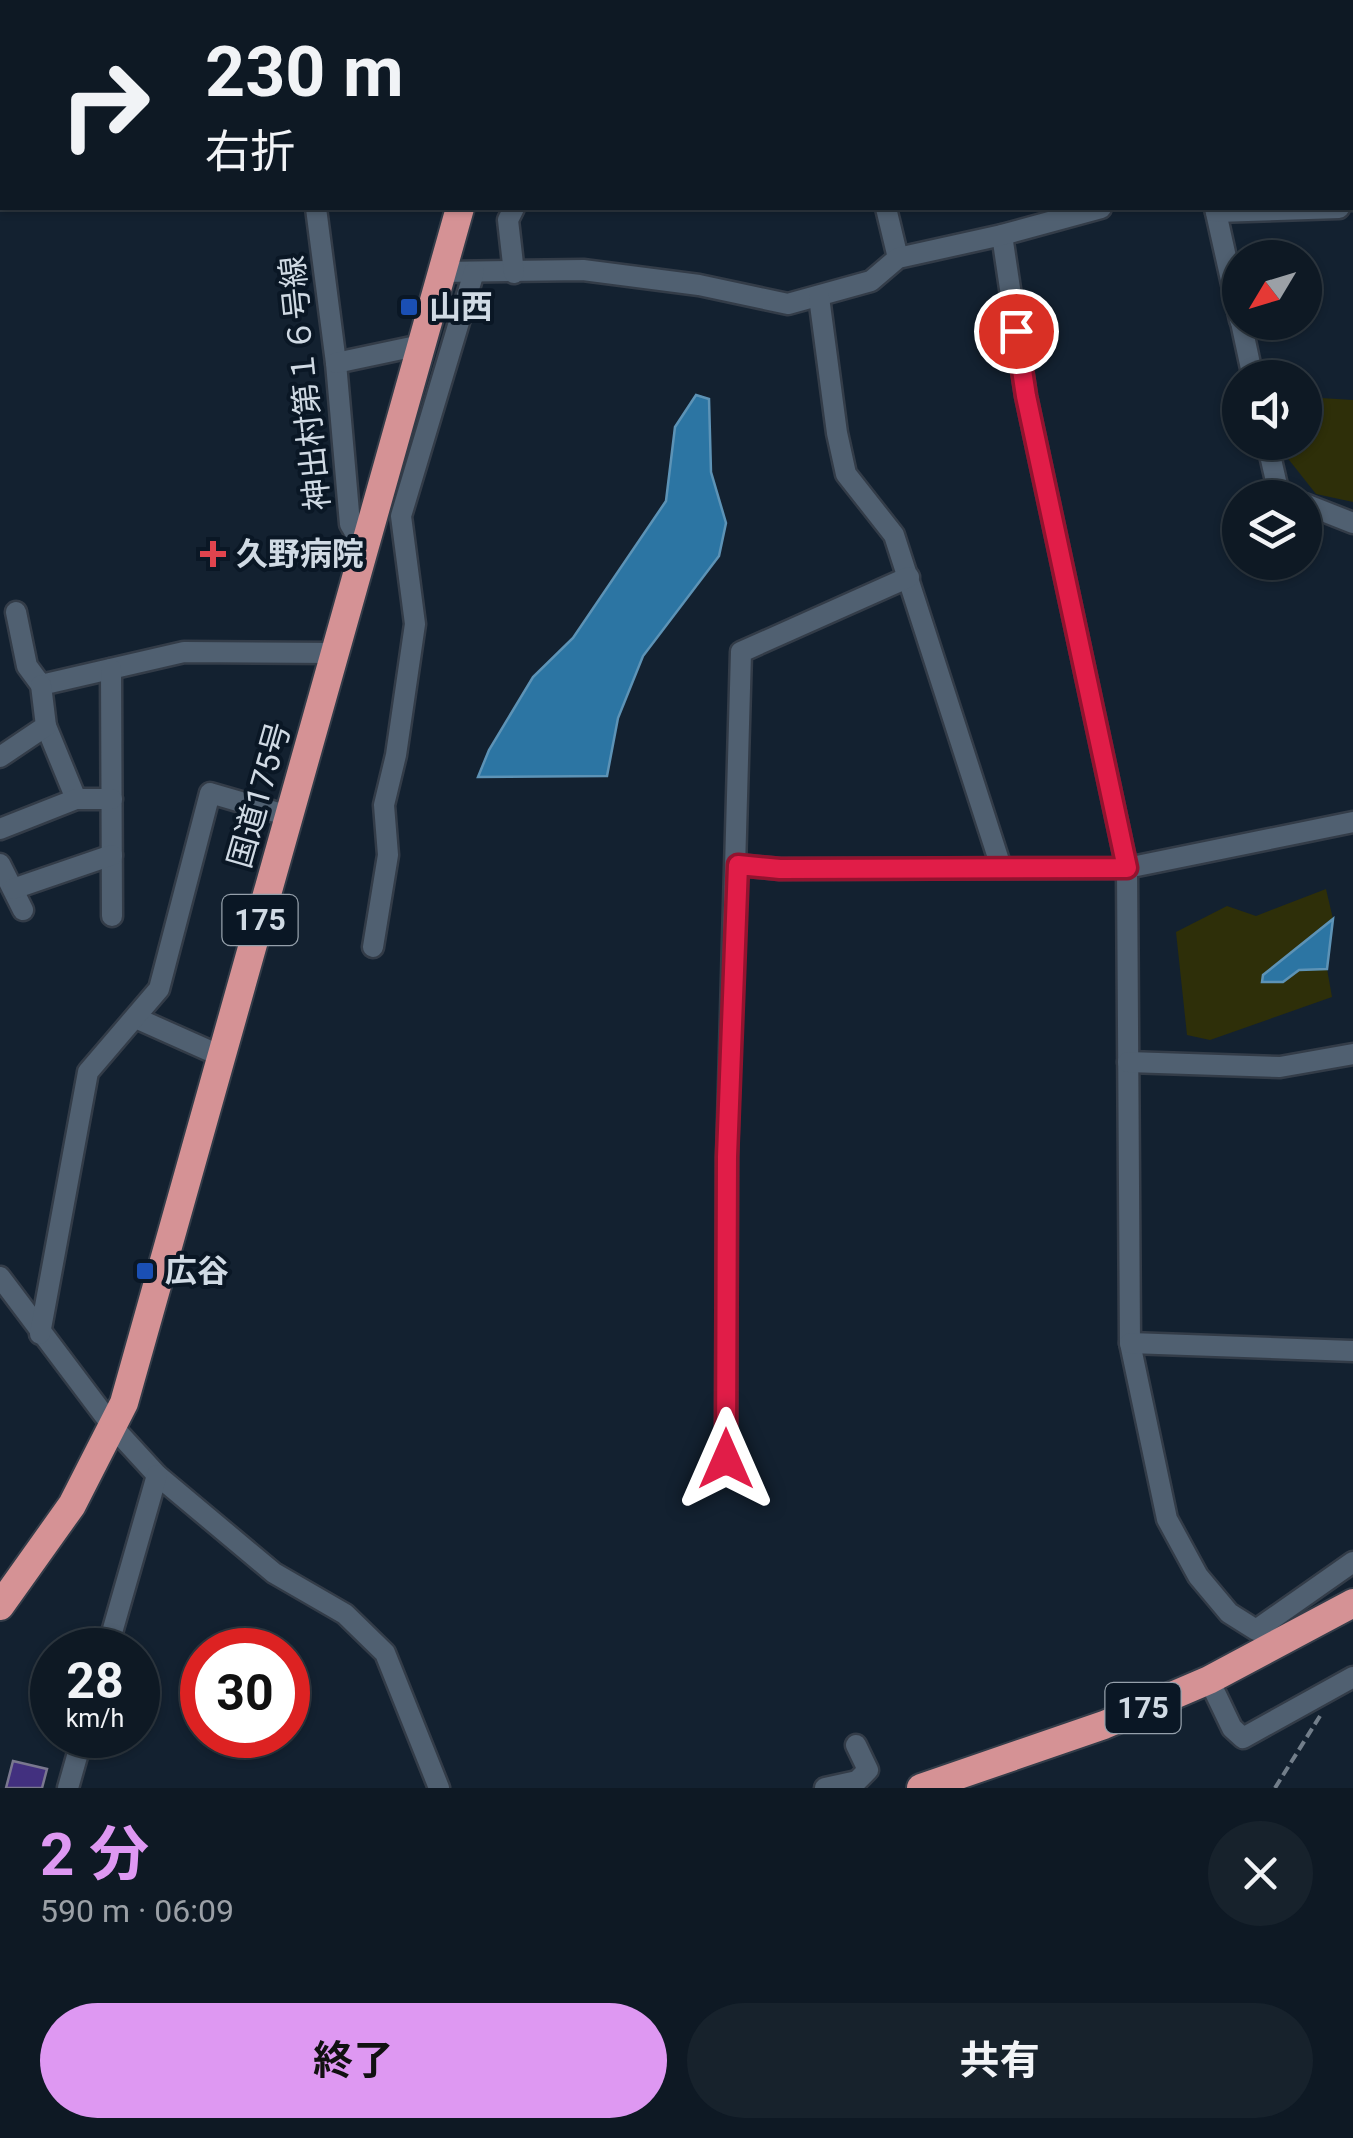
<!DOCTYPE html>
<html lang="ja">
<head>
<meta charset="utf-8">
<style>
  body { margin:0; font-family:Roboto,"Noto Sans JP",sans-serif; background:#17222c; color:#f1f3f6; height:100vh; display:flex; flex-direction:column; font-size:38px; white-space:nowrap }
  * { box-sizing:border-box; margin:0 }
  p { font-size:32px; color:#9ba0a6 }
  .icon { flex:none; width:55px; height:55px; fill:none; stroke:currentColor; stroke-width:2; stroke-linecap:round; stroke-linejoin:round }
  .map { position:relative; height:1788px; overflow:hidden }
  .panel { display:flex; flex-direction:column; background:#0e1924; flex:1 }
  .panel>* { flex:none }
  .banner { position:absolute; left:0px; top:0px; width:1355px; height:210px; box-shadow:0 2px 8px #0004,0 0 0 2px #2e3841; background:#0e1924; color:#f1f3f6; overflow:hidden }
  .needle { width:65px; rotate:232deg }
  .controls { position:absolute; left:1222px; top:240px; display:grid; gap:20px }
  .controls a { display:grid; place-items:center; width:100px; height:100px; border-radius:50%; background:#0e1924; box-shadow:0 2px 8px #0004,0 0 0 2px #2e3841; font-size:50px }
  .speed { position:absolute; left:30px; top:1628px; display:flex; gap:20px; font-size:50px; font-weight:700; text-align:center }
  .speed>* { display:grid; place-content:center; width:130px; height:130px; border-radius:50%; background:#0e1924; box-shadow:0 2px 8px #0004,0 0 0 2px #2e3841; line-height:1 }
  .speed small { font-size:25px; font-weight:400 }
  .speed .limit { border:15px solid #d22; background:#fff; color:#111 }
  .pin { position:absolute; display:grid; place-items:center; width:85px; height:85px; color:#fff; margin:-42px; border:5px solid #fff; border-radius:50%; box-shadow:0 2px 10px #0007 }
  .me { position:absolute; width:110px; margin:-55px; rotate:0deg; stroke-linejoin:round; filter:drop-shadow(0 0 8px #0008) }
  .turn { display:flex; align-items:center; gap:35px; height:210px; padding:0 40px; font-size:45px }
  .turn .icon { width:130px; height:130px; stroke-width:2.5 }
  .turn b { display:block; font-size:70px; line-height:85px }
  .round { display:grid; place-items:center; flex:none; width:105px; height:105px; border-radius:52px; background:#17222c }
  .head { display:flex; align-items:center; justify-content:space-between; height:170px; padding:0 40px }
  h1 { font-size:60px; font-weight:700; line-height:75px; color:#de98f2 }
  .cta { display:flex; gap:20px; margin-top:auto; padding:20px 40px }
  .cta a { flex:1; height:115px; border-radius:60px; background:#de98f2; color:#111; font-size:40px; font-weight:700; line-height:115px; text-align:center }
  .cta a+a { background:#17222c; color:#f1f3f6 }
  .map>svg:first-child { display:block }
  .green { fill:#2e2f09 }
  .water { fill:#2c75a3; stroke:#5d93b6; stroke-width:2.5 }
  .building { fill:#42307f; stroke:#7a788f; stroke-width:2.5 }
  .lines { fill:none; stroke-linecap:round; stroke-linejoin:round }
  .minor-casing { stroke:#333c48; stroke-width:25 }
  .trunk-casing { stroke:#333c48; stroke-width:32 }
  .path { stroke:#727e8a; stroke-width:4; stroke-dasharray:10 5; stroke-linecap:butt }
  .minor { stroke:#506071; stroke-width:20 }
  .trunk { stroke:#d59295; stroke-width:28 }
  .route-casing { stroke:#92132f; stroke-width:25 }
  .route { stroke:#e11d48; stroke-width:18 }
  .transit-dot { fill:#1a4fb4; stroke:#0a1725; stroke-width:4 }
  .health-dot { fill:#e0444e; stroke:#0a1725; stroke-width:4 }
  .labels { text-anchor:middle; stroke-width:8; stroke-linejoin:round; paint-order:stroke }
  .shield { fill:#0a1725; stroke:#95a0ab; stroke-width:2.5 }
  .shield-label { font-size:30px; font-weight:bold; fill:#d0dae4 }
  .poi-label { font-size:32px; font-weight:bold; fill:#d0dae4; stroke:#0a1725; text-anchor:start }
  .street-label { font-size:32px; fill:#d0dae4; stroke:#0a1725 }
</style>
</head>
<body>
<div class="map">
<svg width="1353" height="1788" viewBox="0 0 1353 1788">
  <rect width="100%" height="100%" fill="#132130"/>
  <g class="green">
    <path d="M1305 397 1353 400V502L1316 494 1282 451 1285 443 1305 442Z"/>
    <path d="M1326 889 1333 919 1263 975 1283 982 1298 970 1327 969 1332 997 1210 1040 1187 1035 1176 932 1227 906 1256 916Z"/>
  </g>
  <g class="water">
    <path d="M696 395 709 399 711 472 726 523 719 556 643 656 618 718 607 776 478 777 489 750 533 677 573 638 666 501 675 427Z"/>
    <path d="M1333 919 1327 969 1299 970 1283 982H1262L1263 975Z"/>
  </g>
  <path class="building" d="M13 1761 47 1769 42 1788H6Z"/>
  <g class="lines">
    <defs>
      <g id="minor">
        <path d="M290 0V2"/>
        <path d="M835 0 836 2"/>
        <path d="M714 2 716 0"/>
        <path d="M0 126 2 132"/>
        <path d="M1352 200H1353"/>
        <path d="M316 208 336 363 350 524 364 548"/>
        <path d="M886 208 898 258"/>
        <path d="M1215 208 1240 320"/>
        <path d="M1216 212 1339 208"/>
        <path d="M1002 235 1026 396 1127 868 1130 1343 1167 1519 1198 1576 1229 1613 1256 1630 1353 1562"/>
        <path d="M441 272 583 270 699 285 788 304 871 281 898 258 1002 235 1101 208"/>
        <path d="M514 273 508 220 514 208"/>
        <path d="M819 297 837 433 846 474 894 535 1001 867"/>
        <path d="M1241 322 1253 378"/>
        <path d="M336 363 421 345"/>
        <path d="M1267 442 1279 494 1288 498"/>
        <path d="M1305 504 1353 523"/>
        <path d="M16 612 27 666 41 685 184 652 336 653"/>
        <path d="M111 669 112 916"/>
        <path d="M46 726 76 799"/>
        <path d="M0 757 46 726 41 685"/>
        <path d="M0 829 76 799H112"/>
        <path d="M0 864 23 910"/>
        <path d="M738 865 780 869 1127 868 1353 822"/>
        <path d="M13 889 112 855"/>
        <path d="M373 947 388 855 384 805 396 755 415 624 401 516 474 272"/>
        <path d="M136 1018 221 1056"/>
        <path d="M1128 1062 1280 1067 1353 1054"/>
        <path d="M0 1277 113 1427 157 1475 274 1573 345 1614 385 1653 439 1788"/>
        <path d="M40 1334 88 1072 159 989 210 793 289 816"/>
        <path d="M1130 1343 1353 1351"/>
        <path d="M726 1459 727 1157 741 652 909 577"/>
        <path d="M107 1650 157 1475"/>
        <path d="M1209 1680 1232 1728 1243 1738 1353 1677"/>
        <path d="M68 1788 83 1735"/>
        <path d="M825 1788 857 1781 868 1770 856 1745"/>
      </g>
      <g id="trunk">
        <path d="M518 2V0"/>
        <path d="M0 1606 72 1505 124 1403 460 208"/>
        <path d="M921 1788 1104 1725 1209 1680 1353 1603"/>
      </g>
    </defs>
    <use href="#minor" class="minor-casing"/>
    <use href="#trunk" class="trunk-casing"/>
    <path class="path" d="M1275 1788 1320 1716"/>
    <use href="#minor" class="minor"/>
    <use href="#trunk" class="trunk"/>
  </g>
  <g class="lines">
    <defs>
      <path id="route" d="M726 1459 727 1157 738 865 780 869 1127 868 1026 396 1016 331"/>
    </defs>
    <use href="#route" class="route-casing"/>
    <use href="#route" class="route"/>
  </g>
  <g class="transit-dot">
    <rect x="399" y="297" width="20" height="20" rx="5"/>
    <rect x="135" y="1261" width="20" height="20" rx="5"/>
  </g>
  <path class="health-dot" d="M208 539h10v10h10v10h-10v10h-10v-10h-10v-10h10z"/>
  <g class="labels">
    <g class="shield">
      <rect x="222.5" y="895" width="75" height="50" rx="8"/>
      <rect x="1105.5" y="1683" width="75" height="50" rx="8"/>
    </g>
    <g class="shield-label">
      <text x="260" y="930">175</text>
      <text x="1143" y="1718">175</text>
    </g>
    <g class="poi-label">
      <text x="429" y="318">山西</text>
      <text x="236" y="565">久野病院</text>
      <text x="165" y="1282">広谷</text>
    </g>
    <g class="street-label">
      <text transform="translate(305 383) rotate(-96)" y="11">神出村第１６号線</text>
      <text transform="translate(259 795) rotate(-74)" y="11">国道175号</text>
    </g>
  </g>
</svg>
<div class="controls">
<a><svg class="needle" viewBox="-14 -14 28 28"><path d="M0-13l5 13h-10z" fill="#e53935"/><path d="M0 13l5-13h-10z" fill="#9ba0a6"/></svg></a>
<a><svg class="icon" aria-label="sound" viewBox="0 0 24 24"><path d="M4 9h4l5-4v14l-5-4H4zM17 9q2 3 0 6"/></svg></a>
<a><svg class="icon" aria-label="layers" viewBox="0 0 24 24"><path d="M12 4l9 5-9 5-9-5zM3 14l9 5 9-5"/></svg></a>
</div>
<div class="speed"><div>28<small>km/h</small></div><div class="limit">30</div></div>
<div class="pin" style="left:1016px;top:331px;background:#d93025"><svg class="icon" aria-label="arrive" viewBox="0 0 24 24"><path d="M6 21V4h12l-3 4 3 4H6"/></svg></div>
<svg class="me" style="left:726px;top:1459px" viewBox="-20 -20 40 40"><path d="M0-17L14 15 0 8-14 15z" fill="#e11d48" stroke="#fff" stroke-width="4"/></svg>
<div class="banner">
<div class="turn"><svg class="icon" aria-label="right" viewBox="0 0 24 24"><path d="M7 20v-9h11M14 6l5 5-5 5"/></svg><div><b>230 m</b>右折</div></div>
</div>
</div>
<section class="panel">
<div class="head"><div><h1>2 分</h1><p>590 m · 06:09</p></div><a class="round"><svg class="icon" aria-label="close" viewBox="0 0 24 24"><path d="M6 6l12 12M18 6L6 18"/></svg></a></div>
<div class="cta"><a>終了</a><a>共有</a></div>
</section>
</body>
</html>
